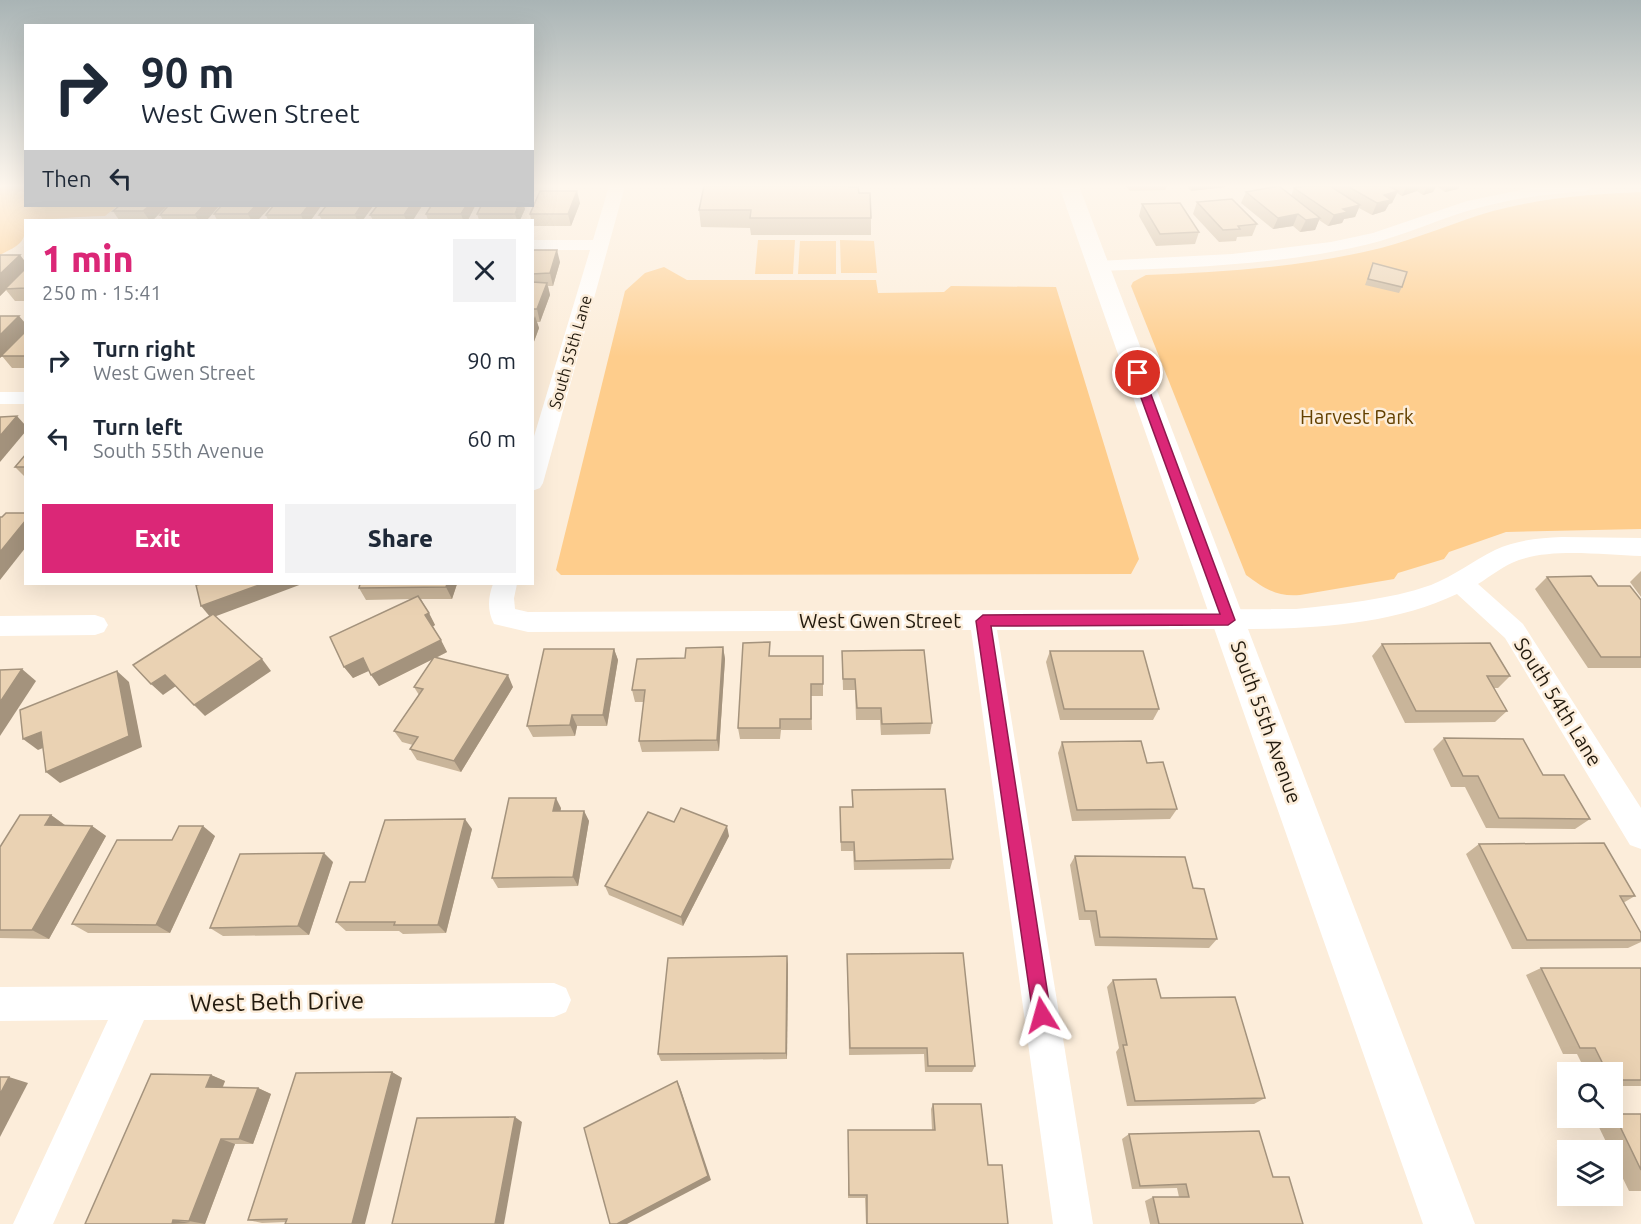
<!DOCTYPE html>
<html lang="en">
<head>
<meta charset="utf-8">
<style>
  body { margin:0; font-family:Ubuntu,sans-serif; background:#f2f2f3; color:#1f2937; height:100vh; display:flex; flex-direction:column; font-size:22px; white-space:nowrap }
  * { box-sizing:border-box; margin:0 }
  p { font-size:20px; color:#747a83 }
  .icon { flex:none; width:33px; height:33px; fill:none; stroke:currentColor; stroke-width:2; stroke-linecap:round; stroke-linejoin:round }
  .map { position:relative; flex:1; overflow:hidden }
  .details { position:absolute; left:24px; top:219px; width:510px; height:366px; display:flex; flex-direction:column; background:#fff; border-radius:0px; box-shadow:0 6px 24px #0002 }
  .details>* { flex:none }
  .banner { position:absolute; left:24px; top:24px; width:510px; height:183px; border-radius:0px; box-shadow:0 6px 24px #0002; background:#fff; color:#1f2937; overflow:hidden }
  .tools { position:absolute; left:1557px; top:1062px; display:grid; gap:12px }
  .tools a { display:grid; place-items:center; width:66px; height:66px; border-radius:0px; background:#fff; box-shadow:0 6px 24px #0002; font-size:30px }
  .pin { position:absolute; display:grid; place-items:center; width:51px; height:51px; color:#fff; margin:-26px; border:3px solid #fff; border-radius:50%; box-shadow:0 2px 6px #0007 }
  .me { position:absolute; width:66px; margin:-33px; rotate:352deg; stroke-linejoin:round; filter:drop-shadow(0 0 4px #0008) }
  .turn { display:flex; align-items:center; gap:21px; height:126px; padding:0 18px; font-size:27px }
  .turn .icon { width:78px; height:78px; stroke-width:2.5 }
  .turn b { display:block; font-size:42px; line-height:51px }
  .then { display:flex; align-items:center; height:57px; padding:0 18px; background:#0003; gap:12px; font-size:22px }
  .round { display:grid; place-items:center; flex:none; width:63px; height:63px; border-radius:0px; background:#f2f2f3 }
  .overview { display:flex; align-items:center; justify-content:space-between; height:102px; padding:0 18px }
  h1 { font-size:36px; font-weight:800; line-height:45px; color:#db2777 }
  .action { display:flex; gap:12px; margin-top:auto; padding:12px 18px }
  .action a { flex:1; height:69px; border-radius:0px; background:#db2777; color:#fff; font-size:24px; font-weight:800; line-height:69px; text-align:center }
  .action a+a { background:#f2f2f3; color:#1f2937 }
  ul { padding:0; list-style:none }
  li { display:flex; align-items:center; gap:18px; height:78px; padding:0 18px }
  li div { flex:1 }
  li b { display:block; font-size:22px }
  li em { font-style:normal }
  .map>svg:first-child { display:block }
  .green { fill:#fecd8c }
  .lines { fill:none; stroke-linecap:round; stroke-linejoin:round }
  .street { fill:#fff; fill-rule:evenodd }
  .secondary { fill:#fff; fill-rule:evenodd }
  .wall { fill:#c9b59a }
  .shaded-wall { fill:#a4937d }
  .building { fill:#ead2b3; stroke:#a4937d; stroke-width:1.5 }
  .route { fill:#db2777; stroke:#8e194d; stroke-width:1.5 }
  .labels { text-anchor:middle; stroke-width:5; stroke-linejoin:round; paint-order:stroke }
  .far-street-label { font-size:16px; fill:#221a0e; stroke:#fcedda }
  .park-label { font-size:20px; fill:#634000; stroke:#fcedda }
  .street-label { font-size:20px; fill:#221a0e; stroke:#fcedda }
  .near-street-label { font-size:24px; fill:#221a0e; stroke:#fcedda }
</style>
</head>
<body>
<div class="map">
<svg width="1641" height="1224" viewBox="0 0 1641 1224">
  <rect width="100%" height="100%" fill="#fcedda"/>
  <g class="green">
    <path d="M5 186H25L26 206H117L105 216C78 216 53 220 26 220 26 244 19 245 0 255V188Z"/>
    <path d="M1641 192V529L1506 532 1449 552 1444 559 1398 573 1394 579 1300 595C1277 597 1265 589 1246 575L1131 286 1133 282 1146 275C1225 272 1304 267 1381 248 1419 238 1455 222 1493 211 1542 198 1591 194 1641 192Z"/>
    <path d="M758 240H795L793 274H755Z"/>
    <path d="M840 240 874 241 877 273H841Z"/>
    <path d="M800 241H836V274H798Z"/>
    <path d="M664 267 687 280H876L878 293 944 292 951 286 1056 287 1139 559 1131 574 561 575 556 570 625 291 645 273Z"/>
  </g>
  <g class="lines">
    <g class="street">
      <path d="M609 186H625L543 483 540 488 532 491V443L590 250H532V240H593Z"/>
      <path d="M1540 186H1594L1586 191C1550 194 1513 198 1478 208 1440 218 1404 236 1365 245 1278 265 1188 268 1098 271L1092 270 1089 266 1092 262 1098 261 1232 254 1331 242 1373 233 1467 201Z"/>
      <rect x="0" y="392" width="26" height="12"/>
      <path d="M1562 537 1641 538V556C1604 555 1554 548 1519 560 1504 565 1491 576 1478 584L1523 624 1641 808V849L1630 845 1505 638 1457 594C1376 632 1281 629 1193 629 1128 630 1063 630 997 630L1093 1224H1053L971 630 528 632 494 624C487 611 488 597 493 584H517L514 598 515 609 528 612 1296 609C1341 604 1388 600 1431 585 1454 576 1473 561 1495 550 1516 540 1539 538 1562 537Z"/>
      <path d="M95 615 104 618 108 625 104 632 95 635 0 636V616Z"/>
      <path d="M554 983 566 988 571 1000 566 1012 554 1017 144 1020 53 1224H13L108 1020 0 1021V987Z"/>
    </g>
    <path class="secondary" d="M1059 186H1079L1475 1224H1423Z"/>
  </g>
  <g class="wall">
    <path d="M1126 186H1167L1165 190 1130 191Z"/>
    <path d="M1187 186H1225V187L1191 191Z"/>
    <path d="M1305 186H1460L1458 189 1445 192 1436 186 1433 192 1423 195 1417 191 1402 196 1397 193 1392 203 1389 204 1385 211 1372 215 1359 208 1355 217 1344 219 1342 223 1328 226 1319 220 1315 230 1300 232 1293 226 1273 229 1241 203 1246 192 1291 196 1294 188Z"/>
    <path d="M849 187 859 193 871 218V235H751L750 228 701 227 699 210Z"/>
    <path d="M1197 202 1257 224 1252 236 1237 237 1236 241 1219 242 1193 214Z"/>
    <path d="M580 203 571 226H533L532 220H531L530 214Z"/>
    <path d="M1142 204 1199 232 1195 244 1156 246 1139 216Z"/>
    <path d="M167 206 153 220H119L113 211Z"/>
    <path d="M219 206 207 220H163L160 215Z"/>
    <path d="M271 206 258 220H217L214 214Z"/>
    <path d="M273 206H321L311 220H268L266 215Z"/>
    <path d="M326 206H373L363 220H322L319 215Z"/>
    <path d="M377 206H422L413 220H373L370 215Z"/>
    <path d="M431 206H475L468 220H428L426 214Z"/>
    <path d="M481 206H524L525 209 520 220H479L477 214Z"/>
    <path d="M532 250 560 262 553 286H548L550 295 540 322H537L539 328 532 347Z"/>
    <path d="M0 255H20L26 263V301H15L6 290 0 296Z"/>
    <path d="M1373 263 1402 287 1399 293 1365 285Z"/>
    <path d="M0 316 26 324V368H12L2 356 0 358Z"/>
    <path d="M26 454V478L15 467Z"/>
    <path d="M1641 571V597L1630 582Z"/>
    <path d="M1547 577 1598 586 1641 600V668H1588L1535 589Z"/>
    <path d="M360 584H457L452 599H421L435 625 433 626 447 652 436 658 513 687 461 772 417 760 410 749 413 745 402 742 394 731 419 695 414 687 433 659 379 686 369 670 353 678 344 667 411 599 366 600 359 588Z"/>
    <path d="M1382 644 1510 676 1498 688H1493L1507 711 1495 722 1405 723 1372 656Z"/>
    <path d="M723 647 725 659 719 751 642 752 639 741 644 702H635L632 690 685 658Z"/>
    <path d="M614 649 618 660 607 726H577L575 736 533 737 527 726Z"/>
    <path d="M842 651 932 723 930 734 881 735 880 720H856L855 690H843Z"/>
    <path d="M1050 651 1159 709 1153 720H1060L1046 662Z"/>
    <path d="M771 656H823V696H811L812 730H781L780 739H740L738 728Z"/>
    <path d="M1444 738 1543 775 1590 819 1575 829 1486 828 1465 787H1451L1433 749Z"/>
    <path d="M1062 742 1147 763 1177 809 1170 819 1072 821 1058 753Z"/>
    <path d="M852 790 953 859 950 869 854 870 853 851H841L840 818V807H852Z"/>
    <path d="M561 808 560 811H584L589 821 578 886 498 888 492 878Z"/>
    <path d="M51 815 65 825 92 826 106 836 49 939 0 938V847Z"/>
    <path d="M674 822 729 836 683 926 609 895 605 886Z"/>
    <path d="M472 829 446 933 403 934 399 931H346L336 922 365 882Z"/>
    <path d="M215 836 170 933H88L72 924 172 840Z"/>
    <path d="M1479 844 1635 896 1623 903 1641 933V942L1628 948 1512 949 1466 854Z"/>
    <path d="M1075 856 1193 888 1217 939 1209 948 1095 946 1090 920H1079L1070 865Z"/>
    <path d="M333 862 309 935 223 936 210 928Z"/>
    <path d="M847 954 975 1066 972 1072H925L924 1054 849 1055Z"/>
    <path d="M788 964 787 1059 661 1061 658 1054Z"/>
    <path d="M1541 968H1641V1086H1612V1072H1586L1577 1054H1563L1526 975Z"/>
    <path d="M1113 980 1265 1098 1254 1104 1127 1106 1116 1052 1119 1048 1107 987Z"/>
    <path d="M392 1072 402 1078 286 1222 262 1223 248 1220Z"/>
    <path d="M211 1075 225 1081 223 1087 258 1088 271 1094 253 1144H235L205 1224H85Z"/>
    <path d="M933 1104 988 1165 1008 1224H866L865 1198H848V1130H932L931 1109Z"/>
    <path d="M1612 1114H1641V1191H1629L1612 1156V1150H1610L1595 1119 1602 1118H1612Z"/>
    <path d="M1129 1134 1273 1177 1303 1224H1150L1145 1201 1153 1197H1179L1177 1188 1132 1189 1122 1139Z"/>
  </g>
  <g class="shaded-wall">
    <path d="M1193 186H1225V187L1191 191Z"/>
    <path d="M1407 186H1420L1417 191 1402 196Z"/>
    <path d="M1428 186H1436L1433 192 1423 195Z"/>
    <path d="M1448 186H1460L1458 189 1445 192Z"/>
    <path d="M577 191 580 203 571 226 568 214Z"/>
    <path d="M1398 191 1392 203 1389 204 1385 211 1372 215 1377 203 1384 195Z"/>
    <path d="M1360 205 1355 217 1344 219 1342 223 1328 226 1334 215 1343 209Z"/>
    <path d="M149 206H167L153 220H149L143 211Z"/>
    <path d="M203 206H219L207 220H198L195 215Z"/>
    <path d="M255 206H271L258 220H251L248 214Z"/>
    <path d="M308 206H321L311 220H303L301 215Z"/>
    <path d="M361 206H373L363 220H357L355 215Z"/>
    <path d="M410 206H422L413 220H406L404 215Z"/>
    <path d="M466 206H475L468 220H463L461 214Z"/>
    <path d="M518 206H524L525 209 520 220H517L515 214Z"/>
    <path d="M1298 214 1293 226 1273 229 1278 218Z"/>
    <path d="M1320 218 1315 230 1300 232 1306 220Z"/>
    <path d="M557 250 560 262 553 286 550 273Z"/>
    <path d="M20 255 26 263V271L5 289 6 290 0 296V274Z"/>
    <path d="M547 283 550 295 540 322 537 309Z"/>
    <path d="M19 316 26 324V332L0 358V335Z"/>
    <path d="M535 316 539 328 532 347V324Z"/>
    <path d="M17 416 26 426V431L0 462V436Z"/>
    <path d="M26 520V547L0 580V552Z"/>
    <path d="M262 584H302L211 618 201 606Z"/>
    <path d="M447 584H457L452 599 446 587Z"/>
    <path d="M429 613 435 625 432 627 425 615Z"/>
    <path d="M441 640 447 652 379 686 371 675Z"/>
    <path d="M723 647 725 659 719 751 717 740Z"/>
    <path d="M614 649 618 660 607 726 603 715Z"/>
    <path d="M363 658 371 670 353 678 344 667Z"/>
    <path d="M262 659 271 671 205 716 194 705Z"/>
    <path d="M22 669 36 681 0 736V702Z"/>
    <path d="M117 671 129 682 142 747 60 783 46 772Z"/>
    <path d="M165 675 176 686 163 695 151 684Z"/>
    <path d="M508 675 513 687 461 772 454 761Z"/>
    <path d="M572 715 577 726 575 736 570 725Z"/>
    <path d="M41 732 55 743 38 750 23 739Z"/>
    <path d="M556 798 561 808 559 822 553 811Z"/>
    <path d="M584 811 589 821 578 886 573 877Z"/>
    <path d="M51 815 66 826 45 825Z"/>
    <path d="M465 819 472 829 446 933 438 925Z"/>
    <path d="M92 826 106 836 49 939 32 930Z"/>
    <path d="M203 826 215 836 170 933 156 925Z"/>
    <path d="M727 826 729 836 683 926 681 917Z"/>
    <path d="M324 853 333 862 309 935 298 926Z"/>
    <path d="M787 956 788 964 787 1059 786 1053Z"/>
    <path d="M392 1072 402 1078 365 1224H352Z"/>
    <path d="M211 1075 225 1081 220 1093 206 1087Z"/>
    <path d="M9 1077 28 1083 0 1137V1094Z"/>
    <path d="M677 1081 680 1087 711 1180 627 1224H617Z"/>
    <path d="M258 1088 271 1094 253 1144 239 1139Z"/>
    <path d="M515 1117 522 1122 504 1224H495Z"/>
    <path d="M221 1139 235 1144 205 1224 189 1221Z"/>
    <path d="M173 1220 190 1223 172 1224Z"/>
  </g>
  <g class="building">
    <path d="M704 186H849V187H858L859 193H870L871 218H750L751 210H699Z"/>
    <path d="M1279 186 1320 218 1306 220 1298 214 1278 218 1246 192Z"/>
    <path d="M1305 186H1330L1360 205 1343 209 1348 212 1334 215 1294 188Z"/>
    <path d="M1347 186H1389L1398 191 1384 195 1391 200 1377 203Z"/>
    <path d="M540 191H577L568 214H530Z"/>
    <path d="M1232 199 1257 224 1238 226 1240 229 1223 230 1197 202Z"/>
    <path d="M1180 203 1199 232 1160 234 1142 204Z"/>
    <path d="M119 206H149L143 211H113Z"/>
    <path d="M168 206H203L195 215H160Z"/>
    <path d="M221 206H255L248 214H214Z"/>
    <path d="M273 206H308L301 215H266Z"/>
    <path d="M326 206H361L355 215H319Z"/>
    <path d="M377 206H410L404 215H370Z"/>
    <path d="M431 206H466L461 214H426Z"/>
    <path d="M481 206H518L515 214H477Z"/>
    <path d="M532 250H557L550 273 532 274Z"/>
    <path d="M0 255H20L0 274Z"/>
    <path d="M1373 263 1407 272 1402 287 1368 279Z"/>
    <path d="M26 268V288L5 289Z"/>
    <path d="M532 282 547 283 537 309H532Z"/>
    <path d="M0 316H19L0 335Z"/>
    <path d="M26 331V356H1Z"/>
    <path d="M17 416 0 436V417Z"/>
    <path d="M26 454V467H15Z"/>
    <path d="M6 513H26V520L0 552V517H2Z"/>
    <path d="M1591 576 1598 586H1630L1641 600V657H1601L1547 577Z"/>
    <path d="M201 584H262L201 606 196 585Z"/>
    <path d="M360 584H447L446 587 359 588Z"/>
    <path d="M418 596 429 613 425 615 441 640 371 675 363 658 344 667 330 637Z"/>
    <path d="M213 614 262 659 194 705 165 675 151 684 133 665Z"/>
    <path d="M770 642 769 656H823V684H811V719H780V728H738L743 643Z"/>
    <path d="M1490 643 1510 676H1487L1507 711H1416L1382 644Z"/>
    <path d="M723 647 717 740 639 741 645 690H632L637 659 685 658 686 648Z"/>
    <path d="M544 649H614L603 715H572L570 725 527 726Z"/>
    <path d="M924 650 932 723 882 724 881 708H857L855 679H843L842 651Z"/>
    <path d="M1050 651H1143L1159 709H1064Z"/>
    <path d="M434 657 508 675 454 761 410 749 418 737 394 731 423 689 414 687Z"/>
    <path d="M22 669 0 702V670Z"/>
    <path d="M117 671 129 736 46 772 41 732 23 739 20 710Z"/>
    <path d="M1444 738 1523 739 1543 775H1564L1590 819 1499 818 1478 776H1463Z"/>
    <path d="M1141 741 1147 763 1163 762 1177 809 1077 810 1062 742Z"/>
    <path d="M945 789 953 859 855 861 854 842H841L840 807H853L852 790Z"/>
    <path d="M509 798H556L553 811H584L573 877 492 878Z"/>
    <path d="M681 808 727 826 681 917 605 886 648 812 674 822Z"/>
    <path d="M20 815H51L45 825 92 826 32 930H0V847Z"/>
    <path d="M465 819 438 925H394L395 922H336L350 882H365L385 820Z"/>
    <path d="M179 826H203L156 925 72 924 117 840H172Z"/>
    <path d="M1604 843 1635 896H1620L1641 933V940H1527L1479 844Z"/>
    <path d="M324 853 298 926 210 928 240 854Z"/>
    <path d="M1075 856 1185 857 1193 888 1204 889 1217 939 1100 937 1096 911H1085Z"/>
    <path d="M963 953 975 1066H928L927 1048H850L847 954Z"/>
    <path d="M787 956 786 1053 658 1054 668 958Z"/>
    <path d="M1541 968H1641V1080H1612V1072H1607L1595 1048H1580Z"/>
    <path d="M1156 979 1161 998 1235 997 1265 1098 1135 1101 1123 1045H1127L1113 980Z"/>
    <path d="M392 1072 352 1224H285L287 1219 248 1220 296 1073Z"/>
    <path d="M151 1074 211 1075 206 1087 258 1088 239 1139H221L189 1221 173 1220 172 1224H85Z"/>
    <path d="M0 1077H9L0 1094Z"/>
    <path d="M677 1081 708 1176 617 1224H610L584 1128Z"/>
    <path d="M933 1104H981L988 1165H1002L1008 1224H867V1195H849L848 1130H935Z"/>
    <path d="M1614 1114H1641V1170Z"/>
    <path d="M515 1117 495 1224H392L417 1118Z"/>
    <path d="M1259 1131 1273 1177H1289L1303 1224H1159L1153 1197H1189L1186 1184 1140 1186 1129 1134Z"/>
  </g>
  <linearGradient id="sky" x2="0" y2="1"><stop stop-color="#a9b4b5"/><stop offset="0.52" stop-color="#fef7ee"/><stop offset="1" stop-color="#fef7ee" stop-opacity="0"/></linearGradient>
  <rect width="1641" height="357" fill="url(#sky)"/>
  <path class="route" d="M1138 370 1143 373 1235 620 1228 625 991 626 1051 1015 1049 1022 1042 1024 1035 1022 1033 1015 976 621 983 615 1220 614 1132 373Z"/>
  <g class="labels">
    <g class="far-street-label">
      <text transform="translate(570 352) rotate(-74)" y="6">South 55th Lane</text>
    </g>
    <g class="park-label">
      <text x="1357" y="424">Harvest Park</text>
    </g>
    <g class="street-label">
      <text x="880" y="628">West Gwen Street</text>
      <text transform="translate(1558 702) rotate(58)" y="7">South 54th Lane</text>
      <text transform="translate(1266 722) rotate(70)" y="7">South 55th Avenue</text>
    </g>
    <g class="near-street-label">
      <text transform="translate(277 1002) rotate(-1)" y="8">West Beth Drive</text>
    </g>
  </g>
</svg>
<div class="tools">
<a><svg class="icon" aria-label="search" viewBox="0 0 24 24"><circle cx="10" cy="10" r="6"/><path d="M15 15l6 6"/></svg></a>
<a><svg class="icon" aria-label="layers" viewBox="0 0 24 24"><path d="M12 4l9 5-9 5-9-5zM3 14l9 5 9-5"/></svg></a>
</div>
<div class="pin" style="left:1138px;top:373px;background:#d93025"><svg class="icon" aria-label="arrive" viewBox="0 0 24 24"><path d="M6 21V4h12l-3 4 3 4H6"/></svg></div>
<svg class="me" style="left:1042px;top:1015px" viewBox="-20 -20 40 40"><path d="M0-17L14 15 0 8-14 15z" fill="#db2777" stroke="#fff" stroke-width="4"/></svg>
<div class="banner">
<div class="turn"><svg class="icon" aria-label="right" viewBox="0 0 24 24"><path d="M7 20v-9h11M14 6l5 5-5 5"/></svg><div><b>90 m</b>West Gwen Street</div></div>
<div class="then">Then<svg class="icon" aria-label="left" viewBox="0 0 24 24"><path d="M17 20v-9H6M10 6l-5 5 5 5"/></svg></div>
</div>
<section class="details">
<div class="overview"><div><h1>1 min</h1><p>250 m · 15:41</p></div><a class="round"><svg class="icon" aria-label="close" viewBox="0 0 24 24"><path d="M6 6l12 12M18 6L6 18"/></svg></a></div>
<ul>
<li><svg class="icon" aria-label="right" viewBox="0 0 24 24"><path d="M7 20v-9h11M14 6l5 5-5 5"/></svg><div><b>Turn right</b><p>West Gwen Street</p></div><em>90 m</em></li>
<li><svg class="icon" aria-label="left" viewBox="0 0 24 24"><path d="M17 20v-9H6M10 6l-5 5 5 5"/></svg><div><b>Turn left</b><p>South 55th Avenue</p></div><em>60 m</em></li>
</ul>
<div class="action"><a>Exit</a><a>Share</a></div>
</section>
</div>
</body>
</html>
